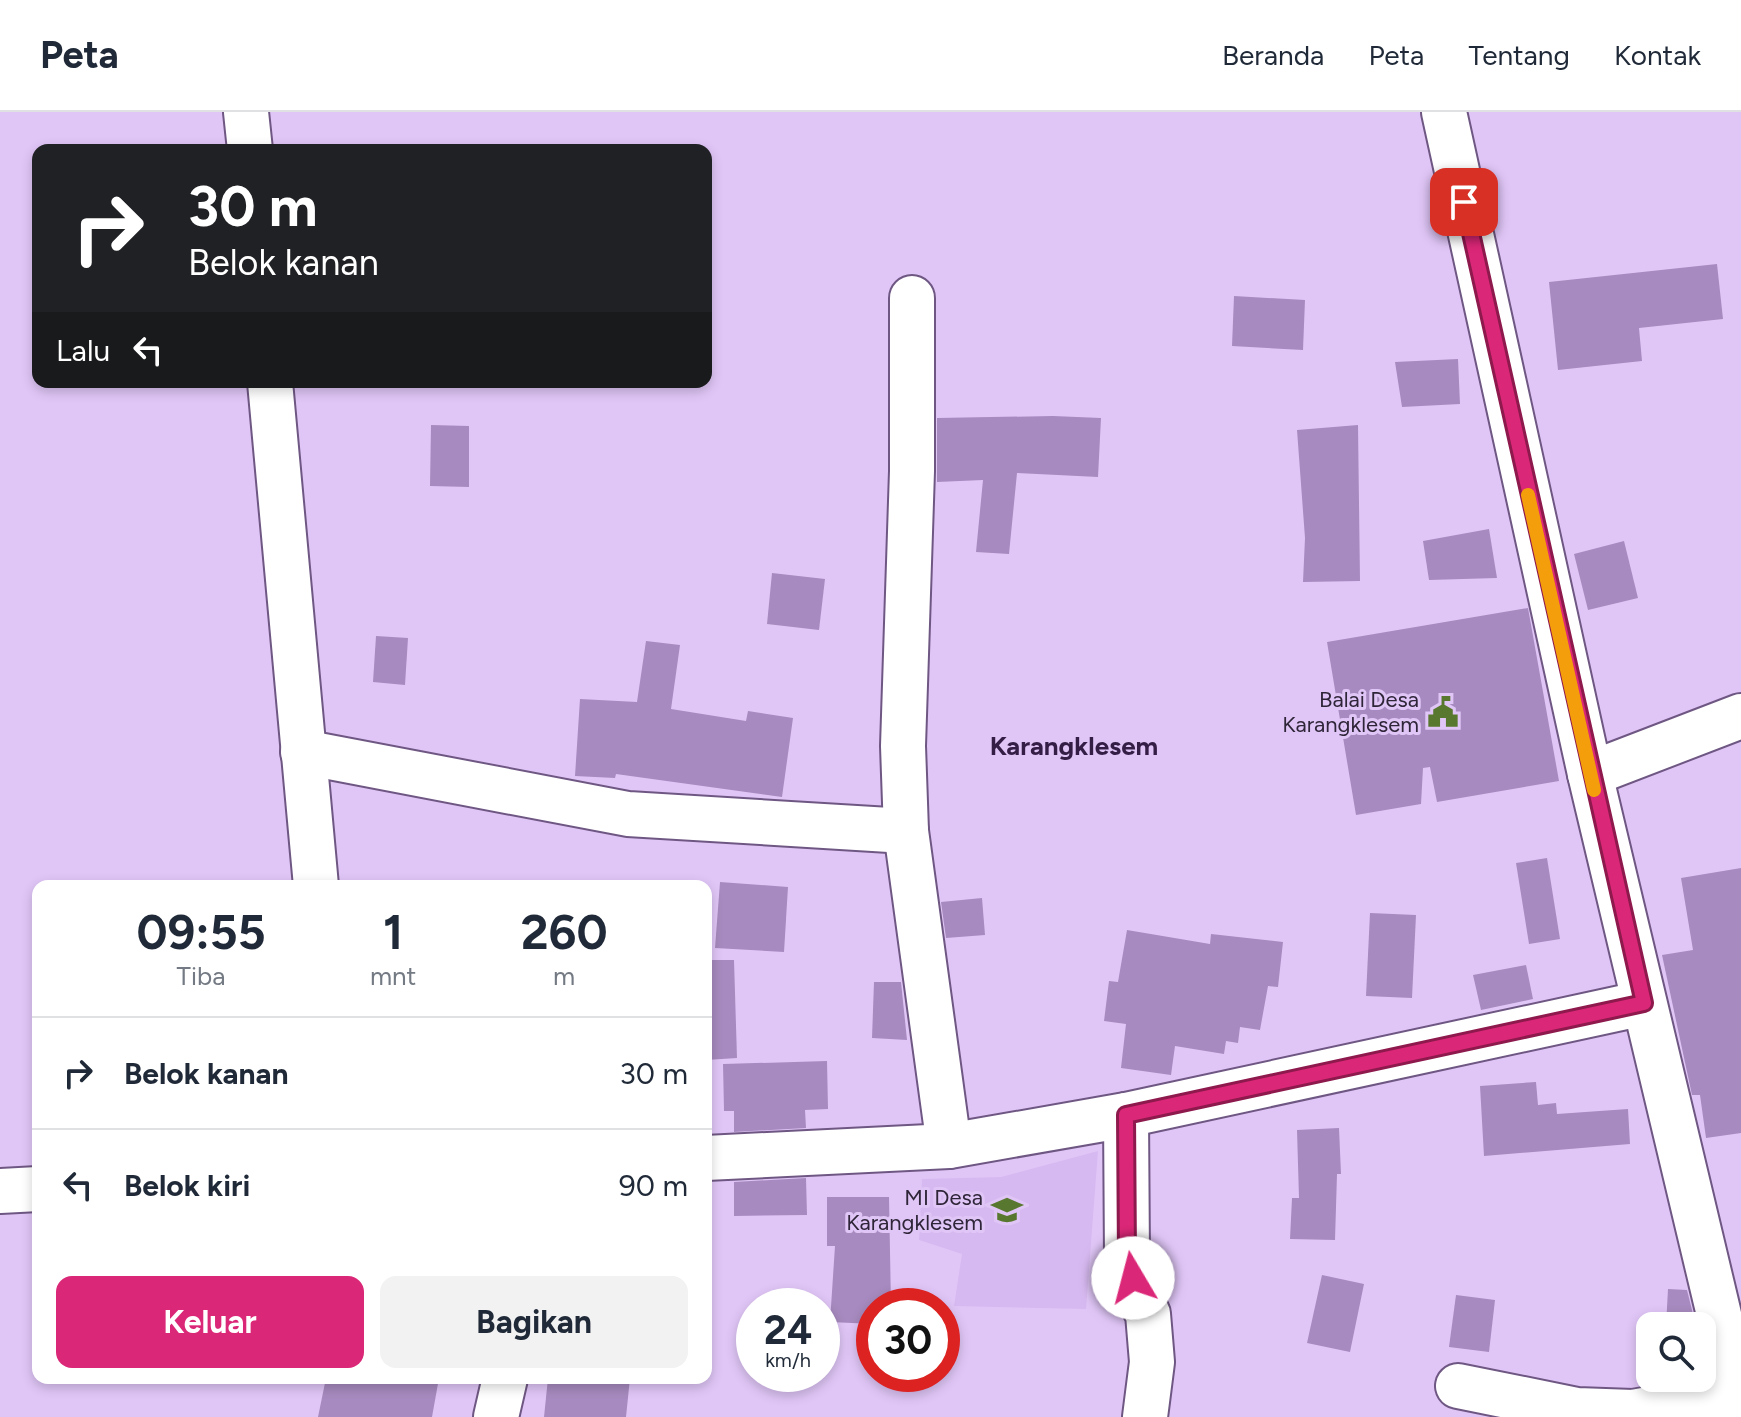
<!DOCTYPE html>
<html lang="id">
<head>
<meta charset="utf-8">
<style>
  body { margin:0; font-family:Figtree,sans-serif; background:#f2f2f3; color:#1f2937; height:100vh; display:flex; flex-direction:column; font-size:30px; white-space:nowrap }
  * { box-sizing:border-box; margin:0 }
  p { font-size:26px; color:#747a83 }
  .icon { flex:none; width:44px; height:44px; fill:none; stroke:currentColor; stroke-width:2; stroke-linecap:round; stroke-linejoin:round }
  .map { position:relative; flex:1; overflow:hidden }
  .side { position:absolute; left:32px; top:768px; width:680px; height:504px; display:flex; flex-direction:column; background:#fff; border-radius:16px; box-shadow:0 4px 12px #0003 }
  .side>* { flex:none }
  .guide { position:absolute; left:32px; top:32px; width:680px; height:244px; border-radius:16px; box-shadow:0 4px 12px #0003; background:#202124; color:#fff; overflow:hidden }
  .controls { position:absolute; left:1636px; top:1200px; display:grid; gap:16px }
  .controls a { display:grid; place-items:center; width:80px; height:80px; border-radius:16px; background:#fff; box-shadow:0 4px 12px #0003; font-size:40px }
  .speed { position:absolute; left:736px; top:1176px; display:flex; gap:16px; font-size:40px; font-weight:700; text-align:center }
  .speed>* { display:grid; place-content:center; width:104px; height:104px; border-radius:50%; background:#fff; box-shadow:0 4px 12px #0003; line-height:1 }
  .speed small { font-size:20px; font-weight:400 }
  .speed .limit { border:12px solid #d22; background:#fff; color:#111 }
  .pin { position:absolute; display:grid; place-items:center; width:68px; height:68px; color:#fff; margin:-34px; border-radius:16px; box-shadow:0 4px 12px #0006 }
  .me { position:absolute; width:88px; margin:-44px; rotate:352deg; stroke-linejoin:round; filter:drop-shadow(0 0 6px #0008) }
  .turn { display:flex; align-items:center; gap:28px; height:168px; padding:0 24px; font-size:36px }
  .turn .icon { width:104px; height:104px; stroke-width:2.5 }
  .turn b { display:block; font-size:56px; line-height:68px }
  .then { display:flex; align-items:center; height:76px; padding:0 24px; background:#0003; gap:16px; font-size:30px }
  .eta { display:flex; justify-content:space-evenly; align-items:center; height:136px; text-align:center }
  .eta b { font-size:48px; font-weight:700; line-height:56px }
  .button { display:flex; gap:16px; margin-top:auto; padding:16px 24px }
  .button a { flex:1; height:92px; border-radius:16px; background:#db2777; color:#fff; font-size:32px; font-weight:700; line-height:92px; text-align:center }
  .button a+a { background:#f2f2f3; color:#1f2937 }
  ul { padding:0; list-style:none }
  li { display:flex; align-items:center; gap:24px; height:112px; padding:0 24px; border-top:2px solid #e0e1e3 }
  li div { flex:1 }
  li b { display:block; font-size:30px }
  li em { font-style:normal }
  header { display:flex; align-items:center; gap:48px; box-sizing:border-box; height:112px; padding:0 40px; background:#fff; border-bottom:2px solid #e0e1e3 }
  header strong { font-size:38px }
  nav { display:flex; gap:44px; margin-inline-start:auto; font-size:28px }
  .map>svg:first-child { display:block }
  .built { fill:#d7b9f1 }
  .building { fill:#a78abf }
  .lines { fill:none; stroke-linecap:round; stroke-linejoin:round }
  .minor-casing { stroke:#6f5783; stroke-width:48 }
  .minor { stroke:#fff; stroke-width:44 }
  .route-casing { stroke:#8e194d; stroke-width:20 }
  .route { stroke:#db2777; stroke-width:14 }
  .slow { stroke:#f59e0b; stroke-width:14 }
  .labels { text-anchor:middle; stroke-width:6; stroke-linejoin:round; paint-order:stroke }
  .poi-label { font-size:22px; fill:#2f2538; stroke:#e0c6f7; text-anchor:end }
  .quarter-label { font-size:26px; font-weight:bold; fill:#341e45; stroke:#e0c6f7 }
</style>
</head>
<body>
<header>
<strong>Peta</strong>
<nav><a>Beranda</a><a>Peta</a><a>Tentang</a><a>Kontak</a></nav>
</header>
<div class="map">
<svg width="1741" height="1305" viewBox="0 0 1741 1305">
  <rect width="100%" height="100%" fill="#e0c6f7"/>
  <path class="built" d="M1098 1039 1086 1197 954 1194 962 1142 919 1128 922 1067 1001 1065Z"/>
  <g class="building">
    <path d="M1717 152 1723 207 1639 216 1642 249 1558 258 1549 170Z"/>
    <path d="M1234 184 1305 188 1303 238 1232 234Z"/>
    <path d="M1458 247 1460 292 1402 295 1395 250Z"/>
    <path d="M1053 304 1101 306 1098 365 1017 361 1009 442 976 440 983 368 937 370V306Z"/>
    <path d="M431 313 469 314V375L430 374Z"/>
    <path d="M1358 313 1360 469 1303 470 1305 426 1297 318Z"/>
    <path d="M1489 417 1497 466 1429 468 1423 429Z"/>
    <path d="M1624 429 1638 486 1588 498 1574 442Z"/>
    <path d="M772 461 825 467 819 518 767 512Z"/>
    <path d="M1528 496 1559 669 1437 690 1430 655 1423 656 1421 692 1356 703 1327 530Z"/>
    <path d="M376 524 408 526 405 573 373 570Z"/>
    <path d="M646 529 680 533 671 597 746 609 748 599 793 606 782 685 616 662 615 666 575 664 580 587 637 590Z"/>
    <path d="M1547 746 1560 827 1529 832 1516 751Z"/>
    <path d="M1741 756V1021L1706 1026 1700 983H1692L1662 843 1693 838 1681 766Z"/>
    <path d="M720 770 788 775 784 840 715 836Z"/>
    <path d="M982 786 985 823 946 826 941 790Z"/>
    <path d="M1370 801 1416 803 1412 886 1366 884Z"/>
    <path d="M1127 818 1210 832 1211 822 1283 830 1278 875 1268 874 1260 918 1240 915 1238 931 1226 929 1224 942 1175 934 1171 963 1121 956 1126 912 1104 909 1109 869 1118 870Z"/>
    <path d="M706 848H734L737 946 706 948Z"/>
    <path d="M1526 853 1533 887 1481 898 1473 863Z"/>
    <path d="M874 870H901L907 928 872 926Z"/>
    <path d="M827 949 828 997 805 998 806 1016 734 1020V999H724L723 952Z"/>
    <path d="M1536 970 1538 993 1556 991 1557 1002 1628 997 1630 1032 1484 1044 1480 974Z"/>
    <path d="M1339 1016 1341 1062H1337L1335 1128 1290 1127 1292 1086H1299L1297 1018Z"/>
    <path d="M806 1066 807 1103 734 1104V1070Z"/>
    <path d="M827 1085H889L891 1194H874V1212L830 1210 835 1134H827Z"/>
    <path d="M1322 1163 1364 1172 1350 1240 1307 1231Z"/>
    <path d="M1668 1177 1687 1178 1696 1214H1666Z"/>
    <path d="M1456 1183 1495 1188 1489 1240 1449 1235Z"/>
    <path d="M326 1266H439L432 1305H318Z"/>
    <path d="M548 1266H630L626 1305H544Z"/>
  </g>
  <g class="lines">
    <defs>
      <g id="minor">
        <path d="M246 0 250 38"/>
        <path d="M1444 0 1590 662 1741 1295"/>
        <path d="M912 186V359L903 634 906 719 949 1034"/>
        <path d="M270 270 316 774"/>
        <path d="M303 640 628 702 906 719"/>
        <path d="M1590 662 1741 604"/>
        <path d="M1126 1003 1127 1147 1138 1184 1148 1202 1152 1250 1145 1305"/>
        <path d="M706 1046 949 1034 1126 1003 1644 891"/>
        <path d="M0 1079 38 1077"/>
        <path d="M1458 1274 1577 1298 1633 1300 1737 1281"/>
        <path d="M496 1305 505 1266"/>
      </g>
    </defs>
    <use href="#minor" class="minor-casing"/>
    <use href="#minor" class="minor"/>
  </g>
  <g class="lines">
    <defs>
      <path id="route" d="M1133 1166 1127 1147 1126 1003 1644 891 1464 90"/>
    </defs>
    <use href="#route" class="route-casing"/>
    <use href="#route" class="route"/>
    <path class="slow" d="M1528 383 1594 678"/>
  </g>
  <defs>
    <symbol id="civic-bare" viewBox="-9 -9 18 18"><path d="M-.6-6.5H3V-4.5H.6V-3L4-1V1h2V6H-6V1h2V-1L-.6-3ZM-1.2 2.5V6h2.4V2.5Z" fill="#59782f" stroke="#e0c6f7" stroke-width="2.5" paint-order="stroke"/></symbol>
    <symbol id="school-bare" viewBox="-9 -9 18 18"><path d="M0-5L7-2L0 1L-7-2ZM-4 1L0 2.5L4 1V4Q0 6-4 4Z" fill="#59782f" stroke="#e0c6f7" stroke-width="2.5" paint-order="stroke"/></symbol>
  </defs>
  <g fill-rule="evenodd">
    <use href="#civic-bare" x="1421" y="578" width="44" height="44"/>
    <use href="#school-bare" x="985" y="1076" width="44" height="44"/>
  </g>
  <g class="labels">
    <g class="poi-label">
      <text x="1419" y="595">Balai Desa<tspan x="1419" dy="25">Karangklesem</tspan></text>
      <text x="983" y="1093">MI Desa<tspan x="983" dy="25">Karangklesem</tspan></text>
    </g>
    <g class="quarter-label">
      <text x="1074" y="643">Karangklesem</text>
    </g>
  </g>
</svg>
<div class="controls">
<a><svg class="icon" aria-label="search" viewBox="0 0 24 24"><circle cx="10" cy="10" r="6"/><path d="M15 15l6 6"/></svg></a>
</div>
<div class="speed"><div>24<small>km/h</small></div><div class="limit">30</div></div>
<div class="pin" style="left:1464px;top:90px;background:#d93025"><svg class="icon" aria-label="arrive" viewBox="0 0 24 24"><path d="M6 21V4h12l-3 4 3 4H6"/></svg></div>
<svg class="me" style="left:1133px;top:1166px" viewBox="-20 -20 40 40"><circle r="19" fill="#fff"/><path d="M0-13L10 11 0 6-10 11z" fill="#db2777"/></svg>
<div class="guide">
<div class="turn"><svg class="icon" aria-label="right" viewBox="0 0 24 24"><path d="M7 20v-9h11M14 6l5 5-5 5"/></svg><div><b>30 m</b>Belok kanan</div></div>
<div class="then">Lalu<svg class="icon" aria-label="left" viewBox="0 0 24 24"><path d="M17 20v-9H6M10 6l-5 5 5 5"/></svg></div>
</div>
<section class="side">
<div class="eta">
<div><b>09:55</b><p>Tiba</p></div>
<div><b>1</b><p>mnt</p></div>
<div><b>260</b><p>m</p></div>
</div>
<ul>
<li><svg class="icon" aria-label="right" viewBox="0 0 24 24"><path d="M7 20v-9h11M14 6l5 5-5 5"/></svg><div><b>Belok kanan</b></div><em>30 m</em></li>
<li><svg class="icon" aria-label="left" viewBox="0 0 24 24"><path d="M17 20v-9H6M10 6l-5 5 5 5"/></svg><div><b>Belok kiri</b></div><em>90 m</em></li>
</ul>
<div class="button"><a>Keluar</a><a>Bagikan</a></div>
</section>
</div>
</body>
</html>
